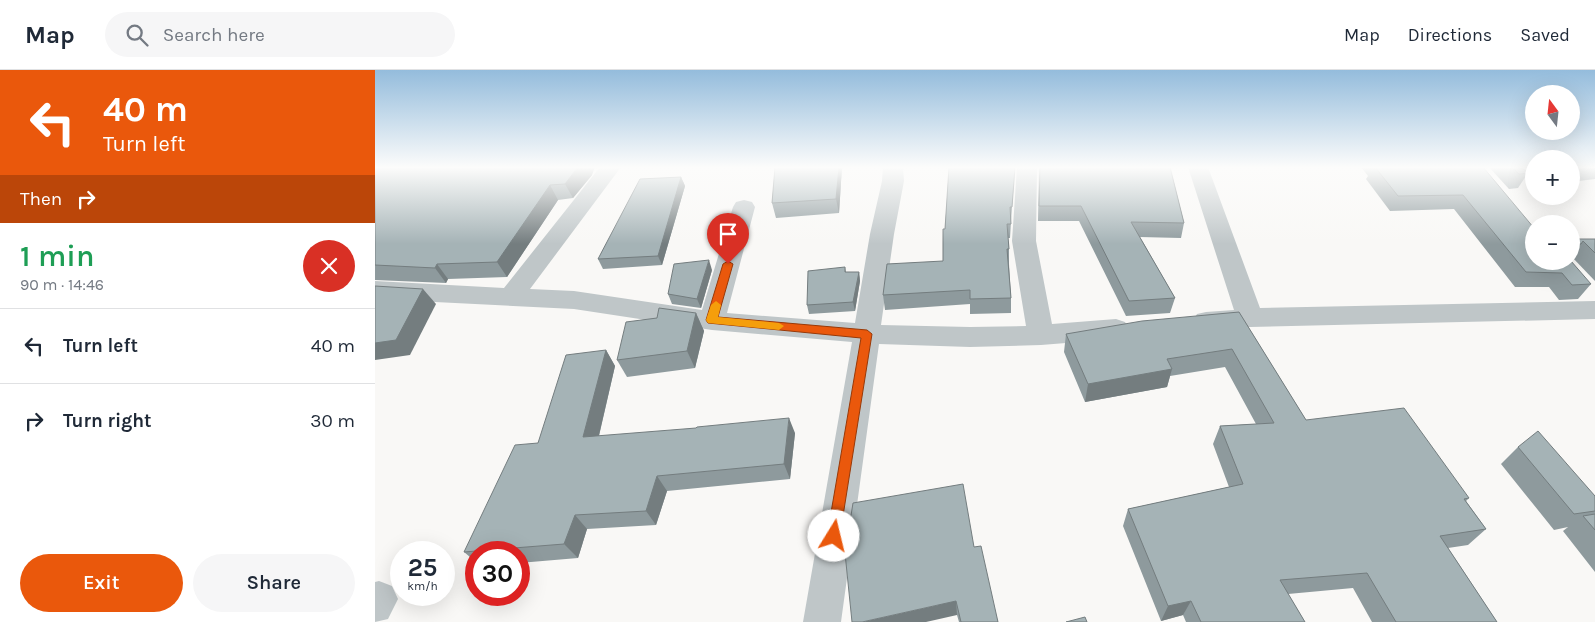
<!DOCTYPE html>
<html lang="en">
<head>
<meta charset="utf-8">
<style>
  body { margin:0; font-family:Karla,sans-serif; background:#f6f6f7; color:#1f2937; height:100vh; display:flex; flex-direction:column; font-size:19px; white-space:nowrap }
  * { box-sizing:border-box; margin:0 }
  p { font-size:16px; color:#747a83 }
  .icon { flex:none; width:28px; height:28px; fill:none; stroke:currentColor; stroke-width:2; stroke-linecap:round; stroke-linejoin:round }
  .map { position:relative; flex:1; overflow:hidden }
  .drawer { display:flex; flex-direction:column; background:#fff; width:375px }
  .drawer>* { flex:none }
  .guide { background:#ea580c; color:#fff; overflow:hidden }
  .needle { width:32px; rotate:345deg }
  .fabs { position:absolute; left:1150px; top:15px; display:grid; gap:10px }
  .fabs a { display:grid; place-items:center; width:55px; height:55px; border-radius:50%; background:#fff; box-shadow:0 5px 20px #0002; font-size:25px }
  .speed { position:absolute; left:15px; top:471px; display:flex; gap:10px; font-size:25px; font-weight:700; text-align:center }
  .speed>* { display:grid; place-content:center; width:65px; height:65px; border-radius:50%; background:#fff; box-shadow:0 5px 20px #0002; line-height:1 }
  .speed small { font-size:12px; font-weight:400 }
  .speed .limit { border:8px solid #d22; background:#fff; color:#111 }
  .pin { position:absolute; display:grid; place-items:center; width:42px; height:42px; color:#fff; margin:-51px -21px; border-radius:50% 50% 50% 0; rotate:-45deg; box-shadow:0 0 5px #0007 }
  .pin .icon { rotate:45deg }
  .me { position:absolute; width:55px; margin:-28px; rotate:9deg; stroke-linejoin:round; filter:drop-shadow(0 0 4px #0008) }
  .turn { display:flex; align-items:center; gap:18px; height:105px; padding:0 20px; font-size:22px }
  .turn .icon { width:65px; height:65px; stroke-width:2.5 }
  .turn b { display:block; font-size:35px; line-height:42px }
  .then { display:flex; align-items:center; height:48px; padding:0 20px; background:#0003; gap:10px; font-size:19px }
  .round { display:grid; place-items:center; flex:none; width:52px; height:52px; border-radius:26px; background:#f6f6f7 }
  .head { display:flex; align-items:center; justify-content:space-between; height:85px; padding:0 20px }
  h1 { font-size:30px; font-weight:600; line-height:38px; color:#1e9e55 }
  .action { display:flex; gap:10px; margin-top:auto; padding:10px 20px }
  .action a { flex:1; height:58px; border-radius:30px; background:#ea580c; color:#fff; font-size:20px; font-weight:600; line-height:58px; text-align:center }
  .action a+a { background:#f6f6f7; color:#1f2937 }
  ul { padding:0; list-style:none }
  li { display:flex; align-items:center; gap:15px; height:75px; padding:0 20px; border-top:1px solid #e0e1e3 }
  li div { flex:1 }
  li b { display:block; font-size:19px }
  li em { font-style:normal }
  header { display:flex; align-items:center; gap:30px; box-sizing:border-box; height:70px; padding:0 25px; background:#fff; border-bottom:1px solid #e0e1e3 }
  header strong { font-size:24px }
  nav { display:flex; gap:28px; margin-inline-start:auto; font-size:18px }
  .search { width:350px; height:45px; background:#f6f6f7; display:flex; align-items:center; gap:12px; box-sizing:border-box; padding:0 18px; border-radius:28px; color:#747a83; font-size:19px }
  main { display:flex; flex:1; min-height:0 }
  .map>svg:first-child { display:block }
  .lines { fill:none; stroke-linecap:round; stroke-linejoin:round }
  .minor { fill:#bfc6c8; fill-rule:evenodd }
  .wall { fill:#8e9a9d }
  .shaded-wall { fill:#747d7f }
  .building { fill:#a5b3b6; stroke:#747d7f }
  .route { fill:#ea580c; stroke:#983908 }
  .slow { fill:#f59e0b }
</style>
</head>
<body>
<header>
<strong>Map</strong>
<div class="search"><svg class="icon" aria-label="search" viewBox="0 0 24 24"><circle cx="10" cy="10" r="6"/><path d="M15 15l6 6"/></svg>Search here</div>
<nav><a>Map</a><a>Directions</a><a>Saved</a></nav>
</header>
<main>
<section class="drawer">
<div class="guide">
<div class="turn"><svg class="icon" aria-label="left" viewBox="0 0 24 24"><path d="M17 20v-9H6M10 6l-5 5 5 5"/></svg><div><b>40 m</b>Turn left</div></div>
<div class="then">Then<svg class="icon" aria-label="right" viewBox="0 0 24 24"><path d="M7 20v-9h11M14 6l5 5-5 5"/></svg></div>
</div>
<div class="head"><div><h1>1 min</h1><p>90 m · 14:46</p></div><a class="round" style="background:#d93025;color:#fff"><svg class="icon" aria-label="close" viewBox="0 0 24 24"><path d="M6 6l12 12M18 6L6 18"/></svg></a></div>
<ul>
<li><svg class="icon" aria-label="left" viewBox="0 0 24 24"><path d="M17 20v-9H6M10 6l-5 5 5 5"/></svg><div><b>Turn left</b></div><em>40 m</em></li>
<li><svg class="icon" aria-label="right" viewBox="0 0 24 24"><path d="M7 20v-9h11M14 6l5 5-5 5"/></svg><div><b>Turn right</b></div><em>30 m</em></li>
</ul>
<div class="action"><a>Exit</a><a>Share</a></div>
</section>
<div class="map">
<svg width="1220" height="552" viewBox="0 0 1220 552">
  <rect width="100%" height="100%" fill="#f9f8f6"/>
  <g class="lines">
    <g class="minor">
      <path d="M225 97H246L155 219 199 221 327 240 358 137 361 132 369 130 377 132 380 137 352 243 480 253 495 164 507 111 508 97H528L529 111 519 164 506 255 595 257 651 256 637 171 642 97H662L661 171 677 254 741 249 750 252 754 259 750 266 741 269 666 275 595 277 504 274 466 552H428L477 272 337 260 199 239 0 229V211L129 218Z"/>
      <path d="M813 97H833L885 238 1220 231V249L875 257 831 260 822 258 818 251 822 244 831 242 859 240Z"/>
      <path d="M4 511 17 516 23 529 13 549 0 552V512Z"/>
    </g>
  </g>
  <g class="wall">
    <path d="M0 97 217 105 198 128 183 130 132 207 73 209 71 213 0 210Z"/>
    <path d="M400 97H467L464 143 401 148 397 133Z"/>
    <path d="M574 97H640L636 151 635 168H633L634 179V194L636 228V243L595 244V234L510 240 508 225 568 191Z"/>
    <path d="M664 97H795L809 153 806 168 765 167 800 228 795 243 751 246 704 151H663Z"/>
    <path d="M986 97H1108L1159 191 1216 214 1203 229 1184 230 1174 217H1140L1079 139 1015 141 991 109 993 106Z"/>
    <path d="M1114 97H1146L1153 103 1143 118 1134 119Z"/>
    <path d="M1196 97H1220V109L1196 112Z"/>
    <path d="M306 107 310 116 287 195 228 199 223 189Z"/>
    <path d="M1196 169H1220V211L1196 186Z"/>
    <path d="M470 197 471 202H484L485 211 480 241 434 244 432 235Z"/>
    <path d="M337 200 326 238 297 234 293 224Z"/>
    <path d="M864 242 931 350 1094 428 1091 431 1111 459 1093 475 1073 478 1122 552H997L978 518 913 524 930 552H811L808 545 786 551 748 456 753 439 854 417 838 374 845 356 881 354 850 297 795 306 792 317 710 332 689 282 691 264Z"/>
    <path d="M321 243 329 261 320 298 252 307 242 290Z"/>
    <path d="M231 280 240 296 224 366 420 363 415 409 292 421 281 455 212 459 203 488 144 493V482H101V492L89 482 163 373Z"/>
    <path d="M1143 377 1220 426V502L1188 461 1193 457 1179 460 1126 394Z"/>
    <path d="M599 477 623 552H584L582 545 470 483Z"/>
  </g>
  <g class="shaded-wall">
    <path d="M203 97H220L217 105 198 128 190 114Z"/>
    <path d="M464 97H467L464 143 461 129Z"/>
    <path d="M306 107 310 116 287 195 283 186Z"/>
    <path d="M175 115 183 130 132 207 122 192Z"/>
    <path d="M334 190 337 200 326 238 322 229Z"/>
    <path d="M62 194 73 209 71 213 60 198Z"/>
    <path d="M484 202 485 211 480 241 478 232Z"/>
    <path d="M48 219 61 234 35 285 0 290V273Z"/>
    <path d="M321 243 329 261 320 298 312 281Z"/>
    <path d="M231 280 240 296 220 382 208 367Z"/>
    <path d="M797 299 792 317 710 332 713 314Z"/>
    <path d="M414 348 420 363 415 409 409 394Z"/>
    <path d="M282 406 292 421 281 455 271 441Z"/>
    <path d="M200 445 212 459 203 488 189 474Z"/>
    <path d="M581 531 582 545 551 552H487Z"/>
    <path d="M816 531 808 545 786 551 793 536Z"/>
  </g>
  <g class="building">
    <path d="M0 97H203L190 114 175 115 122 192 62 194 60 198 0 195Z"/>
    <path d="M400 97H464L461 129 397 133Z"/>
    <path d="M574 97H640L637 137H635L636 154H632L634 179H632L636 228 595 229V220L508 225 512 194 568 191V159H570Z"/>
    <path d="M665 97H795L809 153 756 152 800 228 754 231 706 136H664Z"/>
    <path d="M1000 97H1108L1159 158V191H1196L1216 214 1197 215 1187 203 1151 202 1088 125 1023 126Z"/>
    <path d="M1137 97H1146L1153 103 1144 104Z"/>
    <path d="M306 107 283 186 223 189 265 109Z"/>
    <path d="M1196 169H1220V183L1208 171 1206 174H1196Z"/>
    <path d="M334 190 322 229 293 224 299 194Z"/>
    <path d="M470 197V202H484L478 232 432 235 433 201Z"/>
    <path d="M0 216 48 219 21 270 0 273Z"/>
    <path d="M284 238 321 243 312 281 242 290 251 252 282 248Z"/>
    <path d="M864 242 931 350 1029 338 1094 428 1089 429 1111 459 1065 466 1122 552H1021L992 503 905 510 930 552H826L816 531 793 536 753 439 868 414 845 356 899 353 857 279 792 289 797 299 713 314 691 264 767 251Z"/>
    <path d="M231 280 208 367 321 358 322 357 414 348 409 394 282 406 271 441 200 445 189 474 89 482 140 375 163 373 191 285Z"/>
    <path d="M1163 361 1220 426V441L1199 444 1143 377Z"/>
    <path d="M588 414 599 477 606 476 623 552H586L581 531 487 552H477L470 483 478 433Z"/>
    <path d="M1220 444V460L1208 446Z"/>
    <path d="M710 547 712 552H691Z"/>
  </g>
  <linearGradient id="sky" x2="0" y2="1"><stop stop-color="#94bcdc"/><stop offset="0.56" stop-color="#fcfcfb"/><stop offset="1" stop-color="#fcfcfb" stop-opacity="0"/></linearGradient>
  <rect width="1220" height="174" fill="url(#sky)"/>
  <path class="route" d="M353 191 358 194 343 247 492 260 497 264 464 471 459 473 454 471 452 466 486 268 333 253 331 250 348 194Z"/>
  <path class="slow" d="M341 231 346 235 343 247 404 253 409 256 404 260 333 253 331 250 336 235Z"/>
</svg>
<div class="fabs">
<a><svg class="needle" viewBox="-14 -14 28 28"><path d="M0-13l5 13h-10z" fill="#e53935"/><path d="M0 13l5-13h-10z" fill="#747a83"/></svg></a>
<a>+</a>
<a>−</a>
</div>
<div class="speed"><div>25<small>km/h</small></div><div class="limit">30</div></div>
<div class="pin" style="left:353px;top:194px;background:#d93025"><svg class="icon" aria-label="arrive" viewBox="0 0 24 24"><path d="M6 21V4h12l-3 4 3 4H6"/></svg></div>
<svg class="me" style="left:459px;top:466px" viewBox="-20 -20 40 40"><circle r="19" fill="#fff"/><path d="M0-13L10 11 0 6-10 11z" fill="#ea580c"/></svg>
</div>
</main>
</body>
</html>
